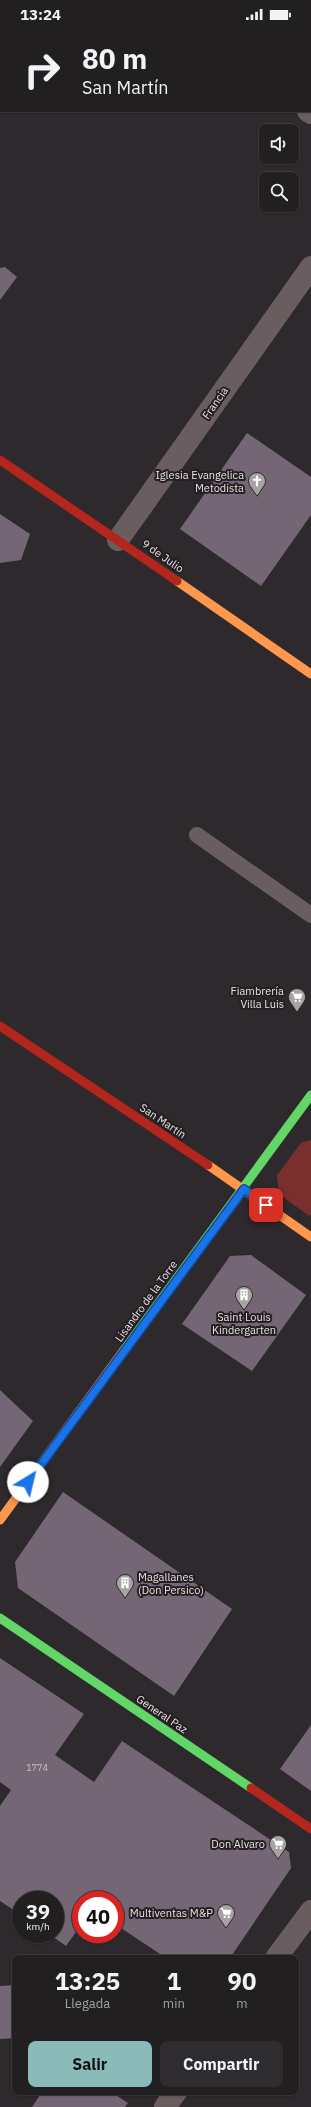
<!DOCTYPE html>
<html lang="es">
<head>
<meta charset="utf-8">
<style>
  body { margin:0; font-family:"IBM Plex Sans",sans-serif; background:#2e2c2e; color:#f1f3f6; height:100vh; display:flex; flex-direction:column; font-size:15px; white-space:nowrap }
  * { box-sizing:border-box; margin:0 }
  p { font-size:13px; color:#a2a2a5 }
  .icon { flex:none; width:22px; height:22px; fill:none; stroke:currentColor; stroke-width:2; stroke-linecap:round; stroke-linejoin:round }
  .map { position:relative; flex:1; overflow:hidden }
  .sheet { position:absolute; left:12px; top:1927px; width:287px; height:140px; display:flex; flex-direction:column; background:#221f21; border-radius:8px; box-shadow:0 1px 3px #0004,0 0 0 1px #3f3d3f }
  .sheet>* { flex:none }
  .guide { position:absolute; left:0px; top:0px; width:311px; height:84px; box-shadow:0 1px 3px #0004,0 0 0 1px #3f3d3f; background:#221f21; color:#f1f3f6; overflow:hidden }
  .tools { position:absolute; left:259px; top:96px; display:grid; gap:8px }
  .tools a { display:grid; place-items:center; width:40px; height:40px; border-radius:8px; background:#221f21; box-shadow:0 1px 3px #0004,0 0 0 1px #3f3d3f; font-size:20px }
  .speed { position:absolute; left:12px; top:1863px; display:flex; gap:8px; font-size:20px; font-weight:700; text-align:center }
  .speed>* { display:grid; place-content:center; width:52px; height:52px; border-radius:50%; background:#221f21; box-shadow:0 1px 3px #0004,0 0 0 1px #3f3d3f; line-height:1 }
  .speed small { font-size:10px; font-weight:400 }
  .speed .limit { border:6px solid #d22; background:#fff; color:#111 }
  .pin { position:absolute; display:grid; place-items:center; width:34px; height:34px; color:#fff; margin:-17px; border-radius:8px; box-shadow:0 2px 6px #0006 }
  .me { position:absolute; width:44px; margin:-22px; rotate:36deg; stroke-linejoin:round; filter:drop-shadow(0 0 3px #0008) }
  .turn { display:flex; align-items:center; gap:14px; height:84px; padding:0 16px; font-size:18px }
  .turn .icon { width:52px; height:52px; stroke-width:2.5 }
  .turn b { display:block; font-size:28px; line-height:34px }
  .eta { display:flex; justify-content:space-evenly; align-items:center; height:68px; text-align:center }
  .eta b { font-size:24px; font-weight:700; line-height:28px }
  .action { display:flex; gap:8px; margin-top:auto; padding:8px 16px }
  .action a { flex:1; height:46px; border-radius:8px; background:#8bbbb9; color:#111; font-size:16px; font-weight:700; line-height:46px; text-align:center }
  .action a+a { background:#2e2c2e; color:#f1f3f6 }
  .status { display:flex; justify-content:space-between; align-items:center; height:28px; padding:0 20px; background:#221f21; direction:ltr }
  .status svg { height:11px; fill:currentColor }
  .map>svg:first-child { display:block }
  .green { fill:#792f2e }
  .building { fill:#756676 }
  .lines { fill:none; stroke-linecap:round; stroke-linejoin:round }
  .lane { stroke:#6a5d60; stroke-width:16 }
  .street { stroke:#6a5d60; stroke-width:22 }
  .fast { stroke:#63d668; stroke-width:9 }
  .slow { stroke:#ff974d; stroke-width:9 }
  .jam { stroke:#b3261e; stroke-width:9 }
  .route-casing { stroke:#114b97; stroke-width:10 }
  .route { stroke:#1a73e8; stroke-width:7 }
  .labels { text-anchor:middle; stroke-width:4; stroke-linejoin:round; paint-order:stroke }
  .number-label { font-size:9px; fill:#cbc4c9 }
  .street-label { font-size:11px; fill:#e8e3e5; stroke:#251e22 }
  .poi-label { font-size:11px; fill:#e8e3e5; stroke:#251e22; text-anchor:end }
</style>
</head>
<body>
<div class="status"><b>13:24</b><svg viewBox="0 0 49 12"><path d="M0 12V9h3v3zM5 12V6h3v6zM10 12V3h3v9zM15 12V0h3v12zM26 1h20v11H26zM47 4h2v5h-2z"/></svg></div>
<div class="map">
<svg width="311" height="2079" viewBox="0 0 311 2079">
  <rect width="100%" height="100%" fill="#2e292c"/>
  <path class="green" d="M311 1112V1187L309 1188 279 1166 277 1147 301 1115Z"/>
  <g class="building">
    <path d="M5 239 17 249 0 272V240Z"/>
    <path d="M247 405 311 449V487L261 558 180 501Z"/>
    <path d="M0 486 30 506 21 532 0 535Z"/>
    <path d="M251 1227 306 1267 252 1343 182 1296 230 1228Z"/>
    <path d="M0 1362 33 1393 0 1439Z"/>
    <path d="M63 1464 232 1581 174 1668 18 1560 15 1534Z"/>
    <path d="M0 1630 84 1686 55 1727 94 1754 122 1713 289 1824 291 1840 230 1930H166L115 1896V1872H81V1897L66 1918 49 1906H55V1872H21V1887L0 1873V1778L11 1762 0 1754Z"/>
    <path d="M311 1697V1763L280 1741Z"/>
    <path d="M15 1957V2010L0 2011V1958Z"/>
    <path d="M42 2064H111L128 2075 125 2079H32Z"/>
  </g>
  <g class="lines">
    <path class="lane" d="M197 807 311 887"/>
    <g class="street">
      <path d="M190 0 192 1"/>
      <path d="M308 83 311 85"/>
      <path d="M118 512 311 239"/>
      <path d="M276 1930 311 1883"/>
      <path d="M165 2079 176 2064"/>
    </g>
    <g class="fast">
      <path d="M124 1322 311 1067"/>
      <path d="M0 1590 251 1760"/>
    </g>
    <g class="slow">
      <path d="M177 553 311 646"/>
      <path d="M208 1137 311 1209"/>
      <path d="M0 1492 124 1322"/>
    </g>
    <g class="jam">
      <path d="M0 432 177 553"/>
      <path d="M0 998 208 1137"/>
      <path d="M251 1760 311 1801"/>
    </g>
  </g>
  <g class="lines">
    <defs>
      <path id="route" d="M28 1454 244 1161 266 1177"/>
    </defs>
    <use href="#route" class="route-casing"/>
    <use href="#route" class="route"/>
  </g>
  <defs>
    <symbol id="church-pin" viewBox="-11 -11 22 30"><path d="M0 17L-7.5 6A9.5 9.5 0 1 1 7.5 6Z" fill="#a7a2a4" stroke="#251e22"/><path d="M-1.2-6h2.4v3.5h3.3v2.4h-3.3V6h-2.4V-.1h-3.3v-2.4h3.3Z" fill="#fff"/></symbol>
    <symbol id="supermarket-pin" viewBox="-11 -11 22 30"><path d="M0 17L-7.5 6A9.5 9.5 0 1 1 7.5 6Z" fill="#a7a2a4" stroke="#251e22"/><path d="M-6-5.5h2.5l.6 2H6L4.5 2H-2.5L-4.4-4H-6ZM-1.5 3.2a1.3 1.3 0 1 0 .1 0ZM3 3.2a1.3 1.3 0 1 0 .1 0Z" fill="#fff"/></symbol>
    <symbol id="building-pin" viewBox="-11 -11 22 30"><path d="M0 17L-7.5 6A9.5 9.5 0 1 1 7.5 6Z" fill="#a7a2a4" stroke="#251e22"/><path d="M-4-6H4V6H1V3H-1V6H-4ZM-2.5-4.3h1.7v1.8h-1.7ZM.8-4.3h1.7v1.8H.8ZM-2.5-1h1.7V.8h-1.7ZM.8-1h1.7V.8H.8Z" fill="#fff"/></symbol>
  </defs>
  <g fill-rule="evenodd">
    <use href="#church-pin" x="247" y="443" width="20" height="27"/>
    <use href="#supermarket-pin" x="287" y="959" width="20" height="27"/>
    <use href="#building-pin" x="234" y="1257" width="20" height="27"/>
    <use href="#building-pin" x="115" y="1545" width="20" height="27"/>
    <use href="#supermarket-pin" x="268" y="1806" width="20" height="27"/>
    <use href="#supermarket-pin" x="216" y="1875" width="20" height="27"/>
  </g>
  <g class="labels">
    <g class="number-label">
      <text x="37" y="1743">1774</text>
    </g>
    <g class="street-label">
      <text transform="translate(215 375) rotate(-55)" y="4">Francia</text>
      <text transform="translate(163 528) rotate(35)" y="4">9 de Julio</text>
      <text transform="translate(163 1093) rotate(34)" y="4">San Martín</text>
      <text transform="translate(146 1273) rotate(-54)" y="4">Lisandro de la Torre</text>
      <text transform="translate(162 1686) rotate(34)" y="4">General Paz</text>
    </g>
    <g class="poi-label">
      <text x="244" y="451">Iglesia Evangelica<tspan x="244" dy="13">Metodista</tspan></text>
      <text x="284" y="967">Fiambrería<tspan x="284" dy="13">Villa Luis</tspan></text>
      <text x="244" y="1293" text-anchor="middle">Saint Louis<tspan x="244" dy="13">Kindergarten</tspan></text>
      <text x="138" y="1553" text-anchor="start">Magallanes<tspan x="138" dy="13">(Don Persico)</tspan></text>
      <text x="265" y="1820">Don Alvaro</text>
      <text x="213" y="1889">Multiventas M&amp;P</text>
    </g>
  </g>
</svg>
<div class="tools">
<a><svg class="icon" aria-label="sound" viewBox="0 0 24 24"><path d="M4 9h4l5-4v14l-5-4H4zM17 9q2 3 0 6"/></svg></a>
<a><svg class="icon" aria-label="search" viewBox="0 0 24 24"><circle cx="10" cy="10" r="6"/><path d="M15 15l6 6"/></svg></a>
</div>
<div class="speed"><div>39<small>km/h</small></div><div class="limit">40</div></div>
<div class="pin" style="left:266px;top:1177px;background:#d93025"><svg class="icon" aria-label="arrive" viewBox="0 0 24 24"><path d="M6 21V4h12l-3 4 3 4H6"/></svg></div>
<svg class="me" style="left:28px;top:1454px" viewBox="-20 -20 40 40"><circle r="19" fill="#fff"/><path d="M0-13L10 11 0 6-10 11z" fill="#1a73e8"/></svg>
<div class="guide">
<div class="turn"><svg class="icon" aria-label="right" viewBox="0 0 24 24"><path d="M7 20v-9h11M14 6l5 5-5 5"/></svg><div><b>80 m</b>San Martín</div></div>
</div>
<section class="sheet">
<div class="eta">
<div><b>13:25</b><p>Llegada</p></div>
<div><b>1</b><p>min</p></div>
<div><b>90</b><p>m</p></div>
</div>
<div class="action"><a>Salir</a><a>Compartir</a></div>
</section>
</div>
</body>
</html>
